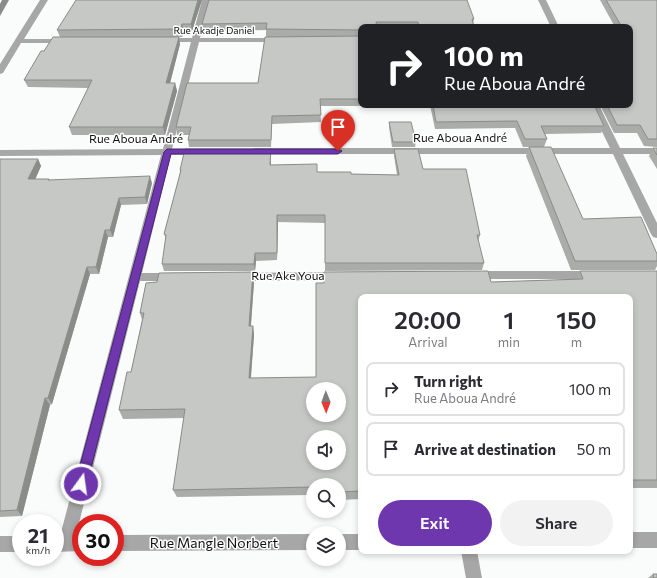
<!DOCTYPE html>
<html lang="en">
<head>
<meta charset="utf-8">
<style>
  body { margin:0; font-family:Commissioner,sans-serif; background:#f2f2f3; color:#2b2b33; height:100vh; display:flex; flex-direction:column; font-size:15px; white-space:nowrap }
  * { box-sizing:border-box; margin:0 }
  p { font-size:13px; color:#7c7c81 }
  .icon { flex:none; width:22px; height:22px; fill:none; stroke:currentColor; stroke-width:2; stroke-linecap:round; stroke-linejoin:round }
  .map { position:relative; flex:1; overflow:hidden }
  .drawer { position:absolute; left:358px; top:294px; width:275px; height:260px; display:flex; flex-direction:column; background:#fff; border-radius:8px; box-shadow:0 2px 6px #0003 }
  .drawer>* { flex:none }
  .top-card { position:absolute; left:358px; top:24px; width:275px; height:84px; border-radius:8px; box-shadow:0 2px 6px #0003; background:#202124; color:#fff; overflow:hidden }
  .needle { width:26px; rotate:179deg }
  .controls { position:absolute; left:306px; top:382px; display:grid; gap:8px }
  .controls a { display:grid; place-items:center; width:40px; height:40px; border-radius:50%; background:#fff; box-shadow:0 2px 6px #0003; font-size:20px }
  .speed { position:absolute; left:12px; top:514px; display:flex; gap:8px; font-size:20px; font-weight:700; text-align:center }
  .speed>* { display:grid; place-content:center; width:52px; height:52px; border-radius:50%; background:#fff; box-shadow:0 2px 6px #0003; line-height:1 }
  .speed small { font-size:10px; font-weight:400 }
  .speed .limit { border:6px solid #d22; background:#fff; color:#111 }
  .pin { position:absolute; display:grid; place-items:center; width:34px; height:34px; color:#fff; margin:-41px -17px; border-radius:50% 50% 50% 0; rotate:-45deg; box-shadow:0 0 4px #0007 }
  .pin .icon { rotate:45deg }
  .me { position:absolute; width:44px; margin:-22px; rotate:14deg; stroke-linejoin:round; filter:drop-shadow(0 0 3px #0008) }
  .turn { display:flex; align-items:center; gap:14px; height:84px; padding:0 20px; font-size:18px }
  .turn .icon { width:52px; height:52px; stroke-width:2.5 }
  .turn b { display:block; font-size:28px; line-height:34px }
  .eta { display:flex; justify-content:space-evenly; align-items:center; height:68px; text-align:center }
  .eta b { font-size:24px; font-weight:600; line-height:28px }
  .cta { display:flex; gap:8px; margin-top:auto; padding:8px 20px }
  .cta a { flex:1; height:46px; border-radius:24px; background:#6e37ad; color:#fff; font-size:16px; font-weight:600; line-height:46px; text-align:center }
  .cta a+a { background:#f2f2f3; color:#2b2b33 }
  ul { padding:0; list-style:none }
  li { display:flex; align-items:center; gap:12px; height:54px; margin:0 8px 6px; padding:0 12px; border:2px solid #e1e1e2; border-radius:8px }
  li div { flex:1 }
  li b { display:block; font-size:15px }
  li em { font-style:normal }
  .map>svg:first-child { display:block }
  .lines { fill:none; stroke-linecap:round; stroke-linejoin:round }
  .minor { fill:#a6a7a6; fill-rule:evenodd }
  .wall { fill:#a9aca9; fill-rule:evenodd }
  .shaded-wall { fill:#8a8c8a }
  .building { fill:#c5c8c5; stroke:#8a8c8a; fill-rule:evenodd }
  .route { fill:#6e37ad; stroke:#482470 }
  .labels { text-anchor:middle; stroke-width:3; stroke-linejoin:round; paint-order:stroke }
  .far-street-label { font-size:10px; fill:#101111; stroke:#fff }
  .street-label { font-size:12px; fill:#101111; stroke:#fff }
  .near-street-label { font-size:14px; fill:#101111; stroke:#fff }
</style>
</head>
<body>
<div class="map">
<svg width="657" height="578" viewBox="0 0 657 578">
  <rect width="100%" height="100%" fill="#f9fcfa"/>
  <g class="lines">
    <g class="minor">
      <path d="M40 0H48L24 39H66L70 41 66 43H21L3 73 0 74V64Z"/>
      <path d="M202 0H210L200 38H280L284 40 280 42H199L172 149H201L206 152 201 155H171L142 273H174L178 274 180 277 178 280 174 281H140L76 535H81V551L55 552V536H60L161 155 0 156V150L163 149 191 42H164L160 40 164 38H192Z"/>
      <path d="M538 0H546L559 27H551Z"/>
      <path d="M589 105H599L620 148H657V154H623L657 223V238L653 237 651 234 613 154H255L250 151 255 148H610Z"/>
      <path d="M474 271H594L598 272 600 275 598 278 594 279H474L470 278 468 275 470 272Z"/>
      <path d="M340 272 344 273 346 276 344 279 340 280 238 281 234 280 232 277 234 274 238 273Z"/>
      <rect x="630" y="532" width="27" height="16"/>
      <path d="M313 534V550L115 551V535Z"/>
      <rect x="339" y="534" width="22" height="16"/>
      <rect x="0" y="536" width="21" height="16"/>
      <path d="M461 551H477L482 578H466Z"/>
    </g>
  </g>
  <g class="wall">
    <path d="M202 0 192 31H184L182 37H93H179L180 44 170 83H175L177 91 165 135H72L69 127 88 88 28 87 24 80 44 51 60 37 57 30Z"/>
    <path d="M600 0H657V147L644 146 637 133H614L600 105H630V27H615Z"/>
    <path d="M474 19 473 23 474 27H361V105H381V106H320L321 122 272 124 271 147H189L188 140 189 135H177L176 127 258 83 266 36V30L203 31 202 24Z"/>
    <path d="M430 105H594L604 126 601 133 545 134 547 139 544 147 583 219 657 254V266L655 270H571L526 156 529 147H523L515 128 435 129Z"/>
    <path d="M389 122 416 142 415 147H392L389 127Z"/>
    <path d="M653 148H657V169L649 156Z"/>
    <path d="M271 149V165L317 172 351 174 397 175 394 156V149L423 169 480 235 478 242 484 263 482 270 325 271V223L278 222 277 260 256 261 255 271H164L162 264 166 239 164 234 180 174V170Z"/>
    <path d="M0 159H38L41 166 35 179H49L50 180 152 183 147 204 121 205 113 237H108L99 274H90L52 404 50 405 22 516 0 517Z"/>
    <path d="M488 271 491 282 576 279 580 271H657V488H630V297H361V499L339 500V485H313V495L177 497 173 490 184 418 123 419 119 410 127 372H131L142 320 140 313 146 283 157 282 159 273 253 272 254 282 251 326H253L254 335 251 378 316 377V283H324V272ZM313 389H339V415H313ZM313 437H339V463H313Z"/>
    <path d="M653 574 657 578H648Z"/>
  </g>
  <g class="shaded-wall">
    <path d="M2 0H9L0 16V4Z"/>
    <path d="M198 0H202L192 31 191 24Z"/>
    <path d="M182 24 184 31 182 37 181 29Z"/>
    <path d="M179 37 180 44 168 91 166 83Z"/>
    <path d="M175 83 177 91 165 135 163 127Z"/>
    <path d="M271 149V173L270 165Z"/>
    <path d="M38 159 41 166 32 187 28 179Z"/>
    <path d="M150 176 152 183 147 204 145 197Z"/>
    <path d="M119 198 121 205 113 237 110 230Z"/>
    <path d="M277 215 278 222 277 260Z"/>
    <path d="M105 230 108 237 99 274 96 267Z"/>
    <path d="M255 253 256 261 255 271 254 264Z"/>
    <path d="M87 267 90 274 52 404 48 398Z"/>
    <path d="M253 272 254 282 250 335 249 326Z"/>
    <path d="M253 326 254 335 250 387 249 378Z"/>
    <path d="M45 398 50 405 22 516 17 510Z"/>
  </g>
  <g class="building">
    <path d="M76 0H198L191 24H182L181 29 57 30Z"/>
    <path d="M209 0H467L474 19H472L474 27H419L418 22H376L377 27H361V30L266 29 267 23 202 24Z"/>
    <path d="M606 0H657V139H648L640 125H617L607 105H630V42H631L630 41V27H622Z"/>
    <path d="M361 36V99H320L321 115 272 116 271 140H188L191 127H176L187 83H258L265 37Z"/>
    <path d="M53 37H179L166 83H175L163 127H69L92 80H24L41 51H44Z"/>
    <path d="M433 105H594L604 126H541L547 139H525L517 121 436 122Z"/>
    <path d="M389 122H411L416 142H393Z"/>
    <path d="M529 147H551L583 219 641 217 657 254V261H575Z"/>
    <path d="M653 148H657V155Z"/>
    <path d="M185 149H271L270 165 317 164V172H351V174L399 175 394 149H418L423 169H466L480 235H477L484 263H325V215H277V253H255L254 264H162L166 235 164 234 181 170H180Z"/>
    <path d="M0 159H38L28 179H49L48 180 150 176 145 197 119 198 110 230H105L96 267H87L48 398H45L17 510 0 511Z"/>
    <path d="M488 271 491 282 583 279 580 271H657V480H630V372H631L630 370V297H361V491L339 492V485H313V487L173 490 185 409 119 410 127 372H131L144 313H140L146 283 157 282 159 273 253 272 249 326H253L249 378 316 377V283H324V272ZM313 389H339V415H313ZM313 437H339V463H313Z"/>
    <path d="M653 574H657V578H654Z"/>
  </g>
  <path class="route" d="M167 149H338L342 151 338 154H171L87 484 85 488 81 490 77 488 75 484 164 152Z"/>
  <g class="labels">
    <g class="far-street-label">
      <text x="214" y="34">Rue Akadje Daniel</text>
    </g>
    <g class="street-label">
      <text x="460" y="142">Rue Aboua André</text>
      <text x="136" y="143">Rue Aboua André</text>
      <text x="288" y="280">Rue Ake Youa</text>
    </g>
    <g class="near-street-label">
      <text x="214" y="548">Rue Mangle Norbert</text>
    </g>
  </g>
</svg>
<div class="controls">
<a><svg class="needle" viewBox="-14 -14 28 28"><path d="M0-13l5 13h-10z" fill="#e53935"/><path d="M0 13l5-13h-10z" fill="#7c7c81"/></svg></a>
<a><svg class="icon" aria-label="sound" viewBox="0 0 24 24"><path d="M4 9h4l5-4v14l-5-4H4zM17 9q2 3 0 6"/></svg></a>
<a><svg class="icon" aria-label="search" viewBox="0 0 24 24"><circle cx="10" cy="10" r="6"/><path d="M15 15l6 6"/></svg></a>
<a><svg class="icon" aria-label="layers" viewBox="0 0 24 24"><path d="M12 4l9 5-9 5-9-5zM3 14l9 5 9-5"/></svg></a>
</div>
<div class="speed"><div>21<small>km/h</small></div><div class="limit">30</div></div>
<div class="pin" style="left:338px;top:151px;background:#d93025"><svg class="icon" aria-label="arrive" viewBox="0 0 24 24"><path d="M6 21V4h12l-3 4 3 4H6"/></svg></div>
<svg class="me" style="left:81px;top:484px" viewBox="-20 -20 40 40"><circle r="17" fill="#6e37ad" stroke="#fff" stroke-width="3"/><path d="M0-11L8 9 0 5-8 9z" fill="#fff"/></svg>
<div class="top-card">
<div class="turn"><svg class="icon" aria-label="right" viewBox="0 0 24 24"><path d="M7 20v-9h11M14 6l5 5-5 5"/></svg><div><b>100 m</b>Rue Aboua André</div></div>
</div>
<section class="drawer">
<div class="eta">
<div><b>20:00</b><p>Arrival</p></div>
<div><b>1</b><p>min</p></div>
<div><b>150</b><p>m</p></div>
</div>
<ul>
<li><svg class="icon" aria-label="right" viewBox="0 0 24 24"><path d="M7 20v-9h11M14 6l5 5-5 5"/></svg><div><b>Turn right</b><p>Rue Aboua André</p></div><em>100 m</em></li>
<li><svg class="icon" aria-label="arrive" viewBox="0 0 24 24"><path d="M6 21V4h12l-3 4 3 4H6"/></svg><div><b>Arrive at destination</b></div><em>50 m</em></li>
</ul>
<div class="cta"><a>Exit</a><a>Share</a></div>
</section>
</div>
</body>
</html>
